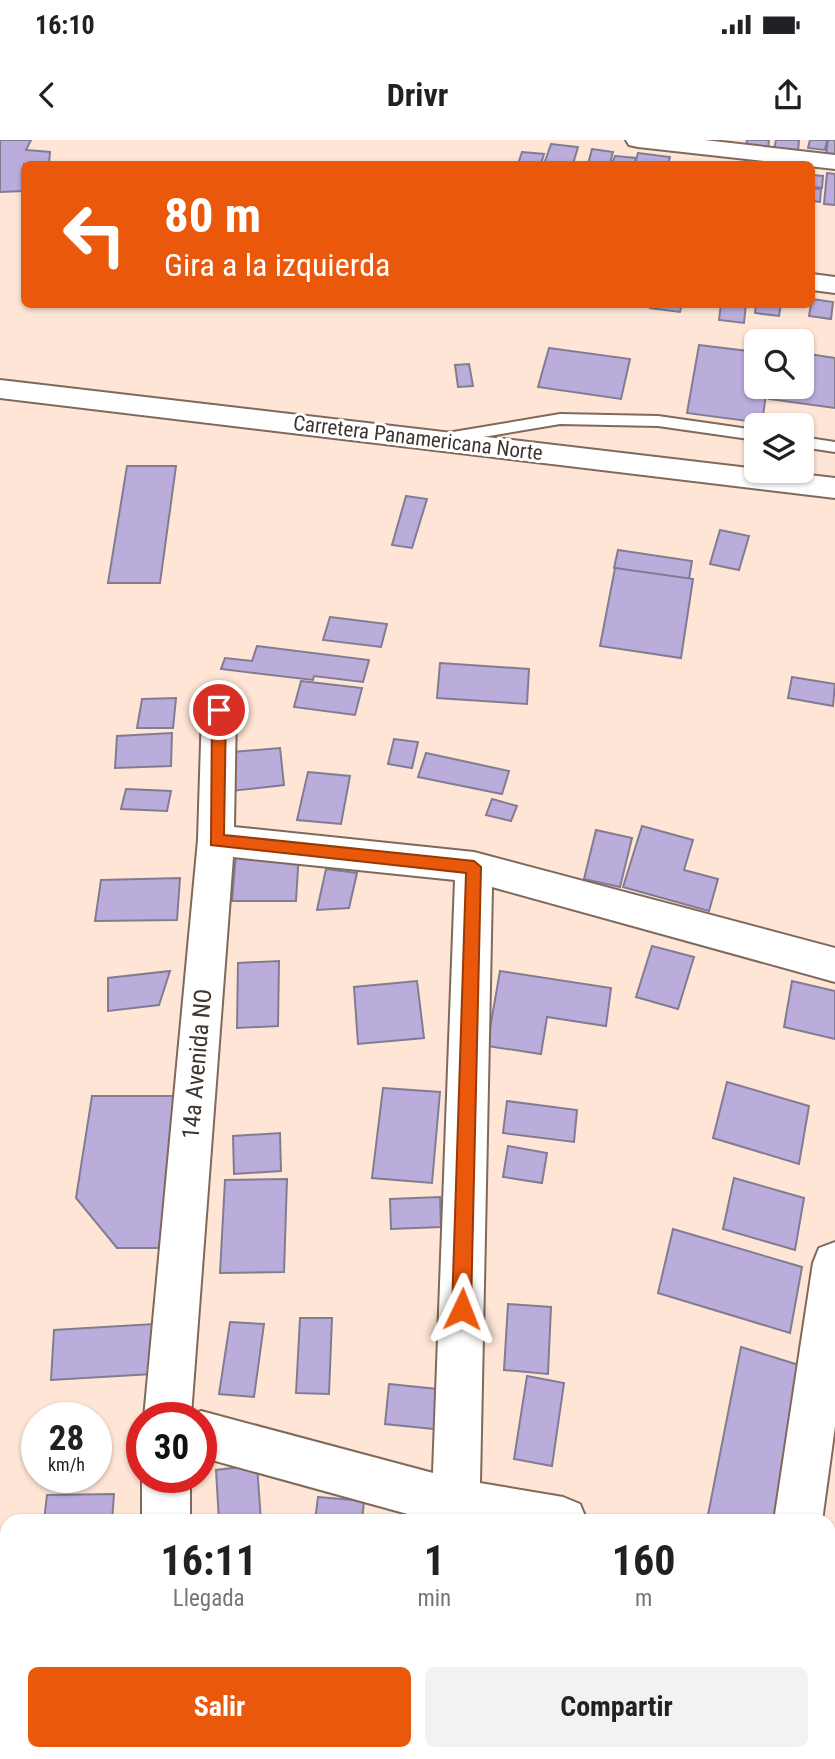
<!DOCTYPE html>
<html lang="es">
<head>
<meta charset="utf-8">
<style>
  body { margin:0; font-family:"Roboto Condensed",sans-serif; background:#f2f2f2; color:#202124; height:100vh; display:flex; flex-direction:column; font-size:26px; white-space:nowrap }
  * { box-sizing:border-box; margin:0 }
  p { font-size:23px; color:#757577 }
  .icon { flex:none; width:38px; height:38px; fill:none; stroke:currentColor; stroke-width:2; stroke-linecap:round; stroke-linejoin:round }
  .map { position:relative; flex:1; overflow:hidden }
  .drawer { position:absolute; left:0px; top:1374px; width:836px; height:247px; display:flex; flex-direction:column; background:#fff; border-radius:21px 21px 0 0; box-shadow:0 2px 5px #0004 }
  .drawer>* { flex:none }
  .top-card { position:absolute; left:21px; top:21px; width:794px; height:147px; border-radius:10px; box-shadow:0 2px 5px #0004; background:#ea580c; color:#fff; overflow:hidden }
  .fabs { position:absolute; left:744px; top:189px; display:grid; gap:14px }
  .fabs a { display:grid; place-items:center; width:70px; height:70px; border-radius:10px; background:#fff; box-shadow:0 2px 5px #0004; font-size:35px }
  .speed { position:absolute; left:21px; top:1262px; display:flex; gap:14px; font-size:35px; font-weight:700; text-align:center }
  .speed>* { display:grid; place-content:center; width:91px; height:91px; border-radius:50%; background:#fff; box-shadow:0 2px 5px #0004; line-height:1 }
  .speed small { font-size:18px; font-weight:400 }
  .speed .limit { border:10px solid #d22; background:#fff; color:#111 }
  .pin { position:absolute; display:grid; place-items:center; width:60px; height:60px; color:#fff; margin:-30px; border:4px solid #fff; border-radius:50%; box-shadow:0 2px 7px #0007 }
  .me { position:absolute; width:77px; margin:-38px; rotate:2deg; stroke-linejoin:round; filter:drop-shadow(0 0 5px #0008) }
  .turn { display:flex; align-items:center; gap:24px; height:147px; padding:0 28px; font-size:32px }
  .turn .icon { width:91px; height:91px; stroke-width:2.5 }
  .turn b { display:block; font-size:49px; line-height:60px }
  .eta { display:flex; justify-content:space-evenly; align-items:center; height:119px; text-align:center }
  .eta b { font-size:42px; font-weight:700; line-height:49px }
  .primary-button { display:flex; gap:14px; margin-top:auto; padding:14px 28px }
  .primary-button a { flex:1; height:80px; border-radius:10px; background:#ea580c; color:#fff; font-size:28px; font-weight:700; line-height:80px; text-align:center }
  .primary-button a+a { background:#f2f2f2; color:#202124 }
  .status { display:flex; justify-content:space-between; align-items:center; height:49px; padding:0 35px; background:#fff; direction:ltr }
  .status svg { height:19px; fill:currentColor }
  header { display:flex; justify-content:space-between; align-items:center; height:91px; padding:0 28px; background:#fff; font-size:32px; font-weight:700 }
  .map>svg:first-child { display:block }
  .building { fill:#baaddc; stroke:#827c92; stroke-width:2 }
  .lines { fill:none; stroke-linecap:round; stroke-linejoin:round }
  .lane-casing { stroke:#7f695c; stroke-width:4 }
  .street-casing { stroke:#7f695c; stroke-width:4 }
  .highway-casing { stroke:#7f695c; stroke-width:4 }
  .lane { fill:#fff; fill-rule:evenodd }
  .street { fill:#fff; fill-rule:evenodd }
  .highway { fill:#fff; fill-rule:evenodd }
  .route { fill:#ea580c; stroke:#983908; stroke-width:2 }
  .labels { text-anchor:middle; stroke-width:6; stroke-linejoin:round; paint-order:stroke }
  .far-street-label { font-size:21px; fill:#3f352f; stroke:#fff }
  .street-label { font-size:24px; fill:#3f352f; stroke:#fff }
</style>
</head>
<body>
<div class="status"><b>16:10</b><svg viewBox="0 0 49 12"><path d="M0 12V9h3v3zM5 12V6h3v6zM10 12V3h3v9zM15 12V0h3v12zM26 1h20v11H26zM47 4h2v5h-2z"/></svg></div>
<header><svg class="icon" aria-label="back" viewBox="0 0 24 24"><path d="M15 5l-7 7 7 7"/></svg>Drivr<svg class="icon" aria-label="share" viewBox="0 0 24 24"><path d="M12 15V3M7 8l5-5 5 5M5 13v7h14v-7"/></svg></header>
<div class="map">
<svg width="835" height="1619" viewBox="0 0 835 1619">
  <rect width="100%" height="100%" fill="#fee5d5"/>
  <g class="building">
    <path d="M0 0H31L26 10 50 12 49 24H24V51L0 52Z"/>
    <path d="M747 0H769L768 9 746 7Z"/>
    <path d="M776 0H799L798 12 774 10Z"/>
    <path d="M810 0H827L825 10 808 8Z"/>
    <path d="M828 0H835V16L826 15Z"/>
    <path d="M551 4 578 7 573 24H544Z"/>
    <path d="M592 9 613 12 610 24H588Z"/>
    <path d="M522 12 544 14 541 24H518Z"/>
    <path d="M638 13 670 17 668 24H635Z"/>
    <path d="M615 16 636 18 634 24H612Z"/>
    <path d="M827 33 835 34V65L824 64Z"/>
    <path d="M812 35 823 36 822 48 812 47Z"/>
    <path d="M812 48 821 49 820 62 812 61Z"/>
    <path d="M812 159 833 162 831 179 809 176Z"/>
    <path d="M650 164H682L680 172 650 168Z"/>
    <path d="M721 164H746L744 183 719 180Z"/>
    <path d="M756 164H781L779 176 755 173Z"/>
    <path d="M699 205 756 212V247H767L762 283 687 273Z"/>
    <path d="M549 208 630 219 621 259 538 247Z"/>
    <path d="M802 213 835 218V268L769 259 771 247H802Z"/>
    <path d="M469 224 473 246 458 247 455 225Z"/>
    <path d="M127 326H176L160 443H108Z"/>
    <path d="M406 356 427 359 412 408 392 405Z"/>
    <path d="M720 390 749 396 739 430 710 424Z"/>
    <path d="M618 410 692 421 689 439 614 428Z"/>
    <path d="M615 428 693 439 681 518 600 506Z"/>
    <path d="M330 477 387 484 381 507 323 500Z"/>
    <path d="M257 506 369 520 363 542 314 536 313 540 221 529 225 518 252 521Z"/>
    <path d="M440 523 529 529 527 564 437 558Z"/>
    <path d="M792 537 835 544 833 566 788 558Z"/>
    <path d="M301 541 362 548 355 575 294 567Z"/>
    <path d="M176 558 173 588H137L142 559Z"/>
    <path d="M172 593 171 626 115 628 117 596Z"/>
    <path d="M394 599 418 602 412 628 388 624Z"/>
    <path d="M280 608 284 645 231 651 232 612Z"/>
    <path d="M426 613 509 631 502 654 418 637Z"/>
    <path d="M308 632 350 636 341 684 297 680Z"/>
    <path d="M126 649 171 651 167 671 121 669Z"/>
    <path d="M492 659 517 666 511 681 486 675Z"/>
    <path d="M642 686 693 700 684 730 718 739 709 771 623 747Z"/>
    <path d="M596 690 632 698 620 747 584 739Z"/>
    <path d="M299 712 296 761H232L236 713Z"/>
    <path d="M326 729 357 733 349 768 317 770Z"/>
    <path d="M180 738 177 780 95 781 101 740Z"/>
    <path d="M652 806 694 817 678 869 636 857Z"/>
    <path d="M279 821 278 886 237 888 238 823Z"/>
    <path d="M170 831 159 865 108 871V838Z"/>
    <path d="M500 831 611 848 606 886 547 877 541 914 487 906Z"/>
    <path d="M417 841 424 898 358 904 354 847Z"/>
    <path d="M792 841 835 851V899L784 887Z"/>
    <path d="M727 942 809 966 799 1024 713 998Z"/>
    <path d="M383 948 440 952 432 1043 372 1038Z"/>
    <path d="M92 956H177L159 1108H117L76 1058Z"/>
    <path d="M507 961 577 970 574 1002 503 993Z"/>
    <path d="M280 993 281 1031 234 1034 233 996Z"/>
    <path d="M508 1006 547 1013 542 1043 503 1037Z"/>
    <path d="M734 1038 804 1058 795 1110 723 1089Z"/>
    <path d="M287 1039 284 1132 220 1133 225 1040Z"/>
    <path d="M440 1057 441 1087 391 1089 390 1059Z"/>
    <path d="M673 1089 802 1127 790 1193 658 1153Z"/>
    <path d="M508 1164 551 1167 548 1234 504 1230Z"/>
    <path d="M300 1178H332L329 1254 296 1253Z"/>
    <path d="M230 1182 264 1184 254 1257 219 1254Z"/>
    <path d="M154 1184 152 1234 51 1240 54 1190Z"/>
    <path d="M741 1207 802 1226 775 1381 707 1380Z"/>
    <path d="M527 1236 564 1243 552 1326 514 1319Z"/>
    <path d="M389 1244 447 1250 443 1290 385 1284Z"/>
    <path d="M257 1325 261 1381H219L216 1330Z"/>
    <path d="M114 1354 112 1381H44L47 1355Z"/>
    <path d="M318 1357 364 1361 362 1381H315Z"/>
    <path d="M835 1499V1594L830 1592V1543Z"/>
    <path d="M61 1614H121L61 1618Z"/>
    <path d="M571 1614H718L717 1619H570Z"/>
  </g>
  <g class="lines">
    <defs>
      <g id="lane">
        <path d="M560 274 658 276 756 290V300L658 286 560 284 441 304 434 299 441 294Z"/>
        <path d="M802 297 835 302V312L802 307Z"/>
      </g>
      <g id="street">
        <path d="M626 0H704L835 15V29L638 7 629 5Z"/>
        <path d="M812 134 835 137V153L812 150Z"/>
        <path d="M219 557 231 561 236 570 234 687 474 712 835 808V842L492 747 480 1343 563 1357 580 1364 587 1381H433L201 1317V1278H144L198 700 202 570 207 561ZM233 717 455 740 433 1333 201 1271 191 1275Z"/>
        <path d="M835 1102V1286L822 1381H774L813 1123 819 1108Z"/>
        <rect x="142" y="1337" width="48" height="44"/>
        <path d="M830 1408 835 1409V1459L830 1457Z"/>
        <rect x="139" y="1614" width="52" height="5"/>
        <path d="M740 1614H792L791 1619H739Z"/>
      </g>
      <path id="highway" d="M0 240 835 338V358L0 258Z"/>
    </defs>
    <use href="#lane" class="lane-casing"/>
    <use href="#street" class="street-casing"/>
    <use href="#highway" class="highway-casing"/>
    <use href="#lane" class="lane"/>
    <use href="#street" class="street"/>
    <use href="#highway" class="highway"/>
  </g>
  <path class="route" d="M219 565 226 570 224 695 474 721 481 727 471 1169 468 1176 462 1178 455 1176 452 1169 466 733 211 705 212 570Z"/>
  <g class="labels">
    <g class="far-street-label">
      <text transform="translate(418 298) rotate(7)" y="7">Carretera Panamericana Norte</text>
    </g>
    <g class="street-label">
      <text transform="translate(197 924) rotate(-85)" y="8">14a Avenida NO</text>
    </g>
  </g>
</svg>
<div class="fabs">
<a><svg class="icon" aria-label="search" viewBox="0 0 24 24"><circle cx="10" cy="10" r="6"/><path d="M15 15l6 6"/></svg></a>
<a><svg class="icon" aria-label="layers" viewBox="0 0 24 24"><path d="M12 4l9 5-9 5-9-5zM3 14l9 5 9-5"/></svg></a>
</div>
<div class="speed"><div>28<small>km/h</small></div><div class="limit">30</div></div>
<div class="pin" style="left:219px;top:570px;background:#d93025"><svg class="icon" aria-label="arrive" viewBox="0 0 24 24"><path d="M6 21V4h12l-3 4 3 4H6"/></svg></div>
<svg class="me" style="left:462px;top:1169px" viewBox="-20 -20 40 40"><path d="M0-17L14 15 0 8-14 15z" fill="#ea580c" stroke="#fff" stroke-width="4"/></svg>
<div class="top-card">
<div class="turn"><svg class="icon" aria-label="left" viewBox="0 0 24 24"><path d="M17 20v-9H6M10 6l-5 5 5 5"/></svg><div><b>80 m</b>Gira a la izquierda</div></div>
</div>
<section class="drawer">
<div class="eta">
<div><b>16:11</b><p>Llegada</p></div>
<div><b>1</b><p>min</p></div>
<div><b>160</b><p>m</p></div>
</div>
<div class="primary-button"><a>Salir</a><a>Compartir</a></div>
</section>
</div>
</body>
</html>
